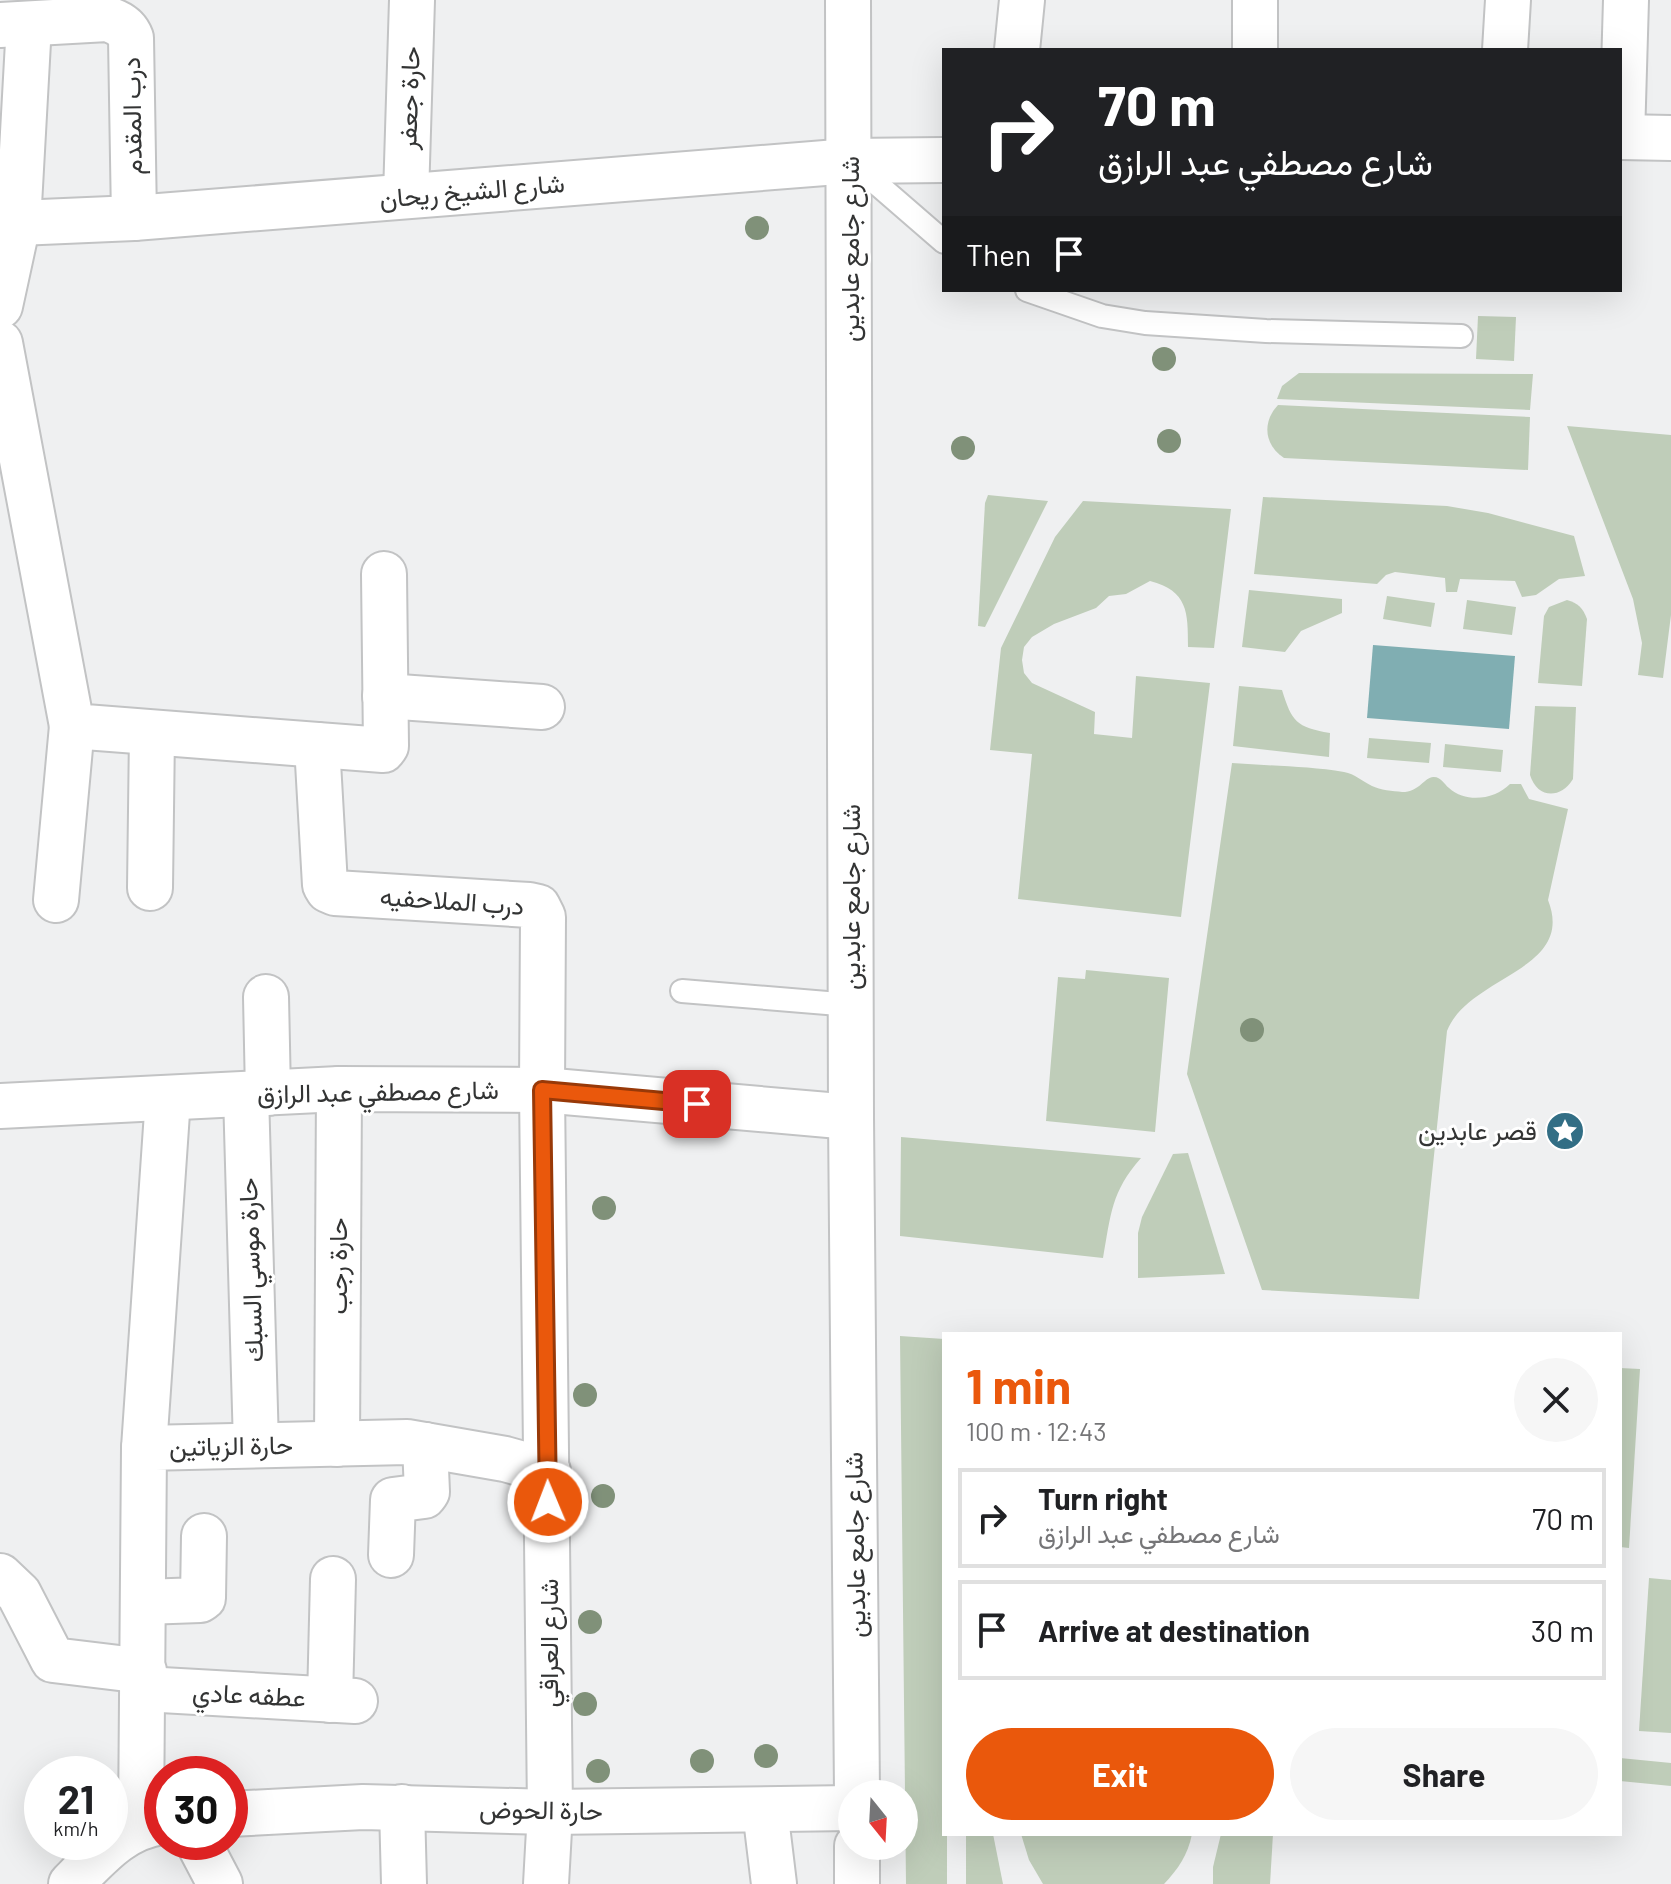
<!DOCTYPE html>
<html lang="en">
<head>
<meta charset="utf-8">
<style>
  body { margin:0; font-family:Barlow,Vazirmatn,sans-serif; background:#f6f6f6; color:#202124; height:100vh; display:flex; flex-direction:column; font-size:30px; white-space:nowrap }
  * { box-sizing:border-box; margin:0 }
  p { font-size:26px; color:#757577 }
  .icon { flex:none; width:44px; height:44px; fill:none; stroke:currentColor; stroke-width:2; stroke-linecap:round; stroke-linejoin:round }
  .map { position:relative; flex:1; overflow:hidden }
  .drawer { position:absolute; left:942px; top:1332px; width:680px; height:504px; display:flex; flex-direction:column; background:#fff; border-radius:0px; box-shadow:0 8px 32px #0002 }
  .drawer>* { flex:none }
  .banner { position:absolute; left:942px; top:48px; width:680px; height:244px; border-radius:0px; box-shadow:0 8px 32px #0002; background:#202124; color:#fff; overflow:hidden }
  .needle { width:52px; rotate:162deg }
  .tools { position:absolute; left:838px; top:1780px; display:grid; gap:16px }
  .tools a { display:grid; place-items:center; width:80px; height:80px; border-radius:50%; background:#fff; box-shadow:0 8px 32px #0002; font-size:40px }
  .speed { position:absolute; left:24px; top:1756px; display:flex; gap:16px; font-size:40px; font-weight:700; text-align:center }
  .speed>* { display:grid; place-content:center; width:104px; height:104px; border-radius:50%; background:#fff; box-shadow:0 8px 32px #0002; line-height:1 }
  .speed small { font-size:20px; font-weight:400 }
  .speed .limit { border:12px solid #d22; background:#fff; color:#111 }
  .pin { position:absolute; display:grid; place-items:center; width:68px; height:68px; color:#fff; margin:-34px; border-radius:16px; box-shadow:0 4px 12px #0006 }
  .me { position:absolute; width:88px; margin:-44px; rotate:359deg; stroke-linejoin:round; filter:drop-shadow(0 0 6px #0008) }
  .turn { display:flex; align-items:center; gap:28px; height:168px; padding:0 24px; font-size:36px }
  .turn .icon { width:104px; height:104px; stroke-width:2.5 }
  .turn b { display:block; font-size:56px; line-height:68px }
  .then { display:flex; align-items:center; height:76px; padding:0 24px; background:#0003; gap:16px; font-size:30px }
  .round { display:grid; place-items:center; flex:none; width:84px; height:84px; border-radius:42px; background:#f6f6f6 }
  .summary { display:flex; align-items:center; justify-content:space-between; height:136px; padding:0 24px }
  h1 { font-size:48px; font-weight:700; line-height:60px; color:#ea580c }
  .action { display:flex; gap:16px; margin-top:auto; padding:16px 24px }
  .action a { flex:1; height:92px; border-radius:48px; background:#ea580c; color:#fff; font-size:32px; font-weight:700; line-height:92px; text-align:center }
  .action a+a { background:#f6f6f6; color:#202124 }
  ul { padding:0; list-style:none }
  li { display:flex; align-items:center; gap:24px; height:100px; margin:0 16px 12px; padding:0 8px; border:4px solid #e0e0e0; border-radius:0px }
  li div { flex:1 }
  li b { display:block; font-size:30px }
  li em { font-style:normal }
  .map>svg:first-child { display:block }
  .green { fill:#bfcdb9 }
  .water { fill:#80aeb2 }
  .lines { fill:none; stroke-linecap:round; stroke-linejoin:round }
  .service-casing { stroke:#c2c3c4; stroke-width:26 }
  .minor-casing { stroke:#c2c3c4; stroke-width:48 }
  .secondary-casing { stroke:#c2c3c4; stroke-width:48 }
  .service { stroke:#fff; stroke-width:22 }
  .minor { stroke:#fff; stroke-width:44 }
  .secondary { stroke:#fff; stroke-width:44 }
  .tree { fill:#809179 }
  .route-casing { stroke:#983908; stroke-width:20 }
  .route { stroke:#ea580c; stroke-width:14 }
  .labels { text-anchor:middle; stroke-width:6; stroke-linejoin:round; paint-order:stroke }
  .street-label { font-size:26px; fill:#333434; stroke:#fff }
  .poi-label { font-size:26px; fill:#333434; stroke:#fff; text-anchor:end }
</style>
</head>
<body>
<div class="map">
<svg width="1671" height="1884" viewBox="0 0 1671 1884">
  <rect width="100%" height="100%" fill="#eff0f1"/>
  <g class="green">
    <path d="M1478 316 1516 317 1514 361 1476 359Z"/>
    <path d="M1299 373 1533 374 1530 410 1277 399 1282 386Z"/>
    <path d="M1278 405 1530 417 1528 470 1284 458C1264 445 1262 422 1278 405Z"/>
    <path d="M1567 426 1671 435V615L1663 678 1638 675 1642 643 1633 599Z"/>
    <path d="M988 495 1048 501 985 627 978 626 985 503Z"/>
    <path d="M1263 497 1447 506 1488 513 1574 536 1585 576 1559 579 1536 595 1522 597 1515 581 1460 579 1457 592H1446L1445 578 1395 572 1386 575 1377 584 1254 574Z"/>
    <path d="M1083 501 1231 509 1214 648 1188 647C1188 612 1188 591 1150 581L1126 594 1109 596 1096 608 1054 624 1032 637 1024 647 1022 660 1024 673 1032 683 1095 712 1094 734 1132 738 1136 676 1210 683 1181 917 1018 899 1032 754 990 750 1001 648 1055 537Z"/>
    <path d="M1249 590 1342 599V613L1301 631 1285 652 1242 647Z"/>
    <path d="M1387 596 1435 603 1431 627 1383 619Z"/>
    <path d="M1467 600 1516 607 1512 635 1463 629Z"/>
    <path d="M1567 600C1578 603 1583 608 1587 619L1582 686 1538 683 1544 616 1549 607Z"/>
    <path d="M1239 686 1282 690C1292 722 1296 727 1330 733L1329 757 1233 746Z"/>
    <path d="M1535 706 1576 707 1573 779C1560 800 1537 798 1530 775Z"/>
    <path d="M1369 738 1431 743 1429 763 1367 758Z"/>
    <path d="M1445 744 1503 750 1501 772 1443 767Z"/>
    <path d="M1232 763C1269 766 1308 766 1344 772 1355 774 1362 781 1372 786 1380 790 1393 791 1402 792 1420 792 1425 776 1434 777 1441 777 1444 784 1449 788 1467 804 1495 799 1510 784H1521L1529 799 1568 809 1548 900C1576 971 1469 975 1447 1031L1419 1299 1262 1290 1187 1074Z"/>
    <path d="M1086 970 1169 978 1155 1132 1046 1121 1058 977 1085 979Z"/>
    <path d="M901 1137 1141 1158C1111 1192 1111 1214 1103 1258L900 1236Z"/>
    <path d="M1188 1153 1225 1274 1138 1278V1233L1142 1217 1173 1154Z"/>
    <path d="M900 1336 944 1339V1834H947V1884H906Z"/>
    <path d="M1620 1368 1640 1369 1629 1548 1620 1547Z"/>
    <path d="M1649 1578 1671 1580V1733L1639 1731Z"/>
    <path d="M1620 1758 1671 1763V1786L1620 1781Z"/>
    <path d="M966 1834H993L1003 1884H966Z"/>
    <path d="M1021 1834H1192C1188 1855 1178 1869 1164 1884H1043L1029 1860Z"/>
    <path d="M1221 1834H1273L1270 1884H1213V1867Z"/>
  </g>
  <path class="water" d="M1373 645 1515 656 1509 729 1367 718Z"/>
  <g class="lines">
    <defs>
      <g id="service">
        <path d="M854 164 944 242"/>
        <path d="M1027 290 1102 316 1145 323 1266 331 1461 336"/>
        <path d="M682 991 851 1005"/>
      </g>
      <g id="minor">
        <path d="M848 0 851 1117 857 1794"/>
        <path d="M0 25 107 19C118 22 127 27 131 38L134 218"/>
        <path d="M1017 50 1022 0"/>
        <path d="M1255 50V0"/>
        <path d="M1505 50 1508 0"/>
        <path d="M1622 137 1626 0"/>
        <path d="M406 196 412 0"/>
        <path d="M0 306 18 223 29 24"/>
        <path d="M0 343 72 726 383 750 386 746 384 574"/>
        <path d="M385 696 542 707"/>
        <path d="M317 745 325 885 328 890 335 893 529 905 538 907 543 917 542 1090 550 1812 546 1884"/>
        <path d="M150 888 152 733"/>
        <path d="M56 900 72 726"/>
        <path d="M266 997 268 1093"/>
        <path d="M246 1094 256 1445"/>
        <path d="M0 1106 339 1089 542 1090 851 1117"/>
        <path d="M337 1444 339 1089"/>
        <path d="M144 1448 168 1098"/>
        <path d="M391 1555 393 1500 424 1496 427 1492 425 1445"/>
        <path d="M0 1576 19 1594 53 1660 144 1671"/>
        <path d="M144 1602 200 1600 203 1598 204 1536"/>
        <path d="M144 1689 355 1701"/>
        <path d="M330 1700 333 1579"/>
        <path d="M402 1807 404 1884"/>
        <path d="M765 1810 774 1884"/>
        <path d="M230 1814 363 1807 550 1812 852 1808"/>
        <path d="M141 1825 144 1448 407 1442 505 1459 548 1471"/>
        <path d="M198 1842 220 1884"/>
        <path d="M71 1884C99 1856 121 1828 162 1822"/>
        <path d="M857 1884V1846"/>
      </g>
      <g id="secondary">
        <path d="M1620 137 1671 138"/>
        <path d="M0 218 18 223 134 218 850 161 944 160"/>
      </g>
    </defs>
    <use href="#service" class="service-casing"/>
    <use href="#minor" class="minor-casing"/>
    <use href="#secondary" class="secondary-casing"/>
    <use href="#service" class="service"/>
    <use href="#minor" class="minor"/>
    <use href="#secondary" class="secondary"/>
  </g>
  <g class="tree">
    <circle cx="757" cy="228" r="12"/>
    <circle cx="1164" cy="359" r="12"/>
    <circle cx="1169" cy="441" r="12"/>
    <circle cx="963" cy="448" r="12"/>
    <circle cx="1252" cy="1030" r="12"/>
    <circle cx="604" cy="1208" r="12"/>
    <circle cx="585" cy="1395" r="12"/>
    <circle cx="603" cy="1496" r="12"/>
    <circle cx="590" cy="1622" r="12"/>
    <circle cx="585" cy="1704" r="12"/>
    <circle cx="766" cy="1756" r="12"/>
    <circle cx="702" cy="1761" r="12"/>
    <circle cx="598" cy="1771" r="12"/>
  </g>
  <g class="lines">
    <defs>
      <path id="route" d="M548 1502 542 1090 697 1104"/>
    </defs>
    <use href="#route" class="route-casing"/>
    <use href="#route" class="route"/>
  </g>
  <defs>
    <symbol id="sight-disc" viewBox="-11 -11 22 22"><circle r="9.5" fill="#326e85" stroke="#fff"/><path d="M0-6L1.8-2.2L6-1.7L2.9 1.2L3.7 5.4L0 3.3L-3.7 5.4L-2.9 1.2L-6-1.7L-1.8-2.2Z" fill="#fff"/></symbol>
  </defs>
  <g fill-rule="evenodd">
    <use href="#sight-disc" x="1543" y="1109" width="44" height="44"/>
  </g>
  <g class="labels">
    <g class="street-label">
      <text transform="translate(409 98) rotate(-88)" y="9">حارة جعفر</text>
      <text transform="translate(132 116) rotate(-91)" y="9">درب المقدم</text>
      <text transform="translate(472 191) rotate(-5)" y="9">شارع الشيخ ريحان</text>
      <text transform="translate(850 249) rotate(-90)" y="9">شارع جامع عابدين</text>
      <text transform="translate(851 897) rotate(-90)" y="9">شارع جامع عابدين</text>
      <text transform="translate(452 901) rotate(4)" y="9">درب الملاحفيه</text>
      <text transform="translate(378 1092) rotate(-1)" y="9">شارع مصطفي عبد الرازق</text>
      <text transform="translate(338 1266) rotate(-90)" y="9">حارة رجب</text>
      <text transform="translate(251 1270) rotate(-92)" y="9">حارة موسي السبك</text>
      <text transform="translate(231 1446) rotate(-1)" y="9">حارة الزياتين</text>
      <text transform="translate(855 1545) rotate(-91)" y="9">شارع جامع عابدين</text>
      <text transform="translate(549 1643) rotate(-90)" y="9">شارع العراقي</text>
      <text transform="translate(249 1695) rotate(3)" y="9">عطفه عادي</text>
      <text transform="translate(541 1810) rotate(1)" y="9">حارة الحوض</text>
    </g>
    <g class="poi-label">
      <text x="1537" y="1140">قصر عابدين</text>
    </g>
  </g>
</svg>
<div class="tools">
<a><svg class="needle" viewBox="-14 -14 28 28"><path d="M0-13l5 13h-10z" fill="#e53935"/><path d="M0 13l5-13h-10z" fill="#757577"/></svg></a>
</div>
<div class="speed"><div>21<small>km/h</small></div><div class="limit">30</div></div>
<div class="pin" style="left:697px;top:1104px;background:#d93025"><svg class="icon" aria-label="arrive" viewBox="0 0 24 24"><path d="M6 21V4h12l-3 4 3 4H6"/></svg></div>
<svg class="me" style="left:548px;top:1502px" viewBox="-20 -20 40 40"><circle r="17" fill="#ea580c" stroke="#fff" stroke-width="3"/><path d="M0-11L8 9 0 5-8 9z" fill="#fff"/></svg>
<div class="banner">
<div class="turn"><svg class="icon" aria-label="right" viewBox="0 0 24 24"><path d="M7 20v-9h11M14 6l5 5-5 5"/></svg><div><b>70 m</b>شارع مصطفي عبد الرازق</div></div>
<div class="then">Then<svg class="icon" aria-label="arrive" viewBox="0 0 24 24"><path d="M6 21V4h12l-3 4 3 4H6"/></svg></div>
</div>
<section class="drawer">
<div class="summary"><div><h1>1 min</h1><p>100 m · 12:43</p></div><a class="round"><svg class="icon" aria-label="close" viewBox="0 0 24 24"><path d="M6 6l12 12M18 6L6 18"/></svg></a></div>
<ul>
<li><svg class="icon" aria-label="right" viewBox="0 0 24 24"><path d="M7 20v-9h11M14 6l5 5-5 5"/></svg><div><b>Turn right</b><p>شارع مصطفي عبد الرازق</p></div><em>70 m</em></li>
<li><svg class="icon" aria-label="arrive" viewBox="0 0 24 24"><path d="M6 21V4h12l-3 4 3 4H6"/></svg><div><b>Arrive at destination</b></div><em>30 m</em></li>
</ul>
<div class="action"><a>Exit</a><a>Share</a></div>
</section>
</div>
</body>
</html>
